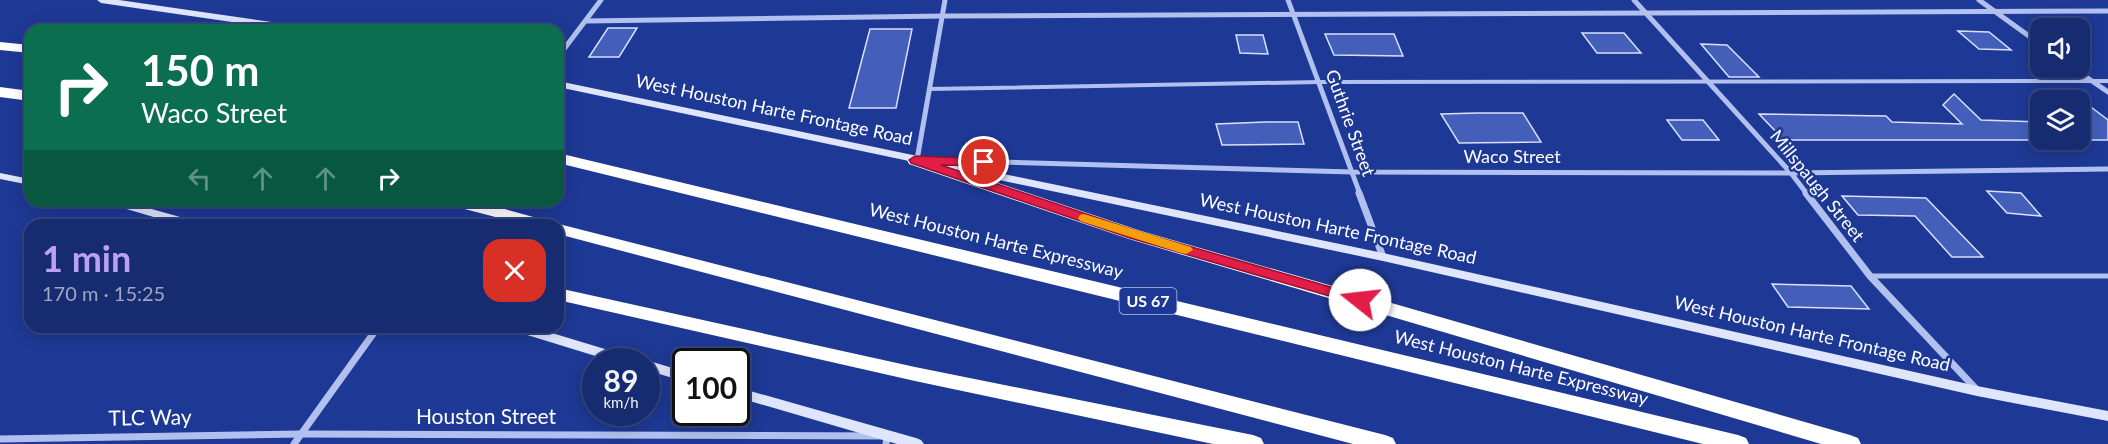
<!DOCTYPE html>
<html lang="en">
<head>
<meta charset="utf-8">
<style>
  body { margin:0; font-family:Lato,sans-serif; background:#1f3375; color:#f1f3f6; height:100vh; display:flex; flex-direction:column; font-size:22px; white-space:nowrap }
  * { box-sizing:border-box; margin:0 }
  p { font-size:20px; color:#9ea7c3 }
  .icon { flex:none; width:33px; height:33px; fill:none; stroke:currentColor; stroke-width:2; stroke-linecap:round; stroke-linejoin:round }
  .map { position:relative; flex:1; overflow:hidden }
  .panel { position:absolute; left:24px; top:219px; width:540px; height:114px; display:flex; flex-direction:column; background:#162b70; border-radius:18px; box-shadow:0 3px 15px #0003,0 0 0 2px #354783 }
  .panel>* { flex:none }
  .hud { position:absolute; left:24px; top:24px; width:540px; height:183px; border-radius:18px; box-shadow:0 3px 15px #0003,0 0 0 2px #354783; background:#0b6e4f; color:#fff; overflow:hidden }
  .buttons { position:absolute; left:2030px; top:18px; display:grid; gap:12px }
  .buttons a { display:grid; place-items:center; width:60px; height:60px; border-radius:12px; background:#162b70; box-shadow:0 3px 15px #0003,0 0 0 2px #354783; font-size:30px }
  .speed { position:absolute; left:582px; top:348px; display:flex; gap:12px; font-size:30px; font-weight:700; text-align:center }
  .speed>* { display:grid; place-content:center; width:78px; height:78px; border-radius:50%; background:#162b70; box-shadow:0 3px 15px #0003,0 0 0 2px #354783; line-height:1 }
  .speed small { font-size:15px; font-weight:400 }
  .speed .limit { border:3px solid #111; border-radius:9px; background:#fff; color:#111 }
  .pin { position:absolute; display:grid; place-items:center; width:51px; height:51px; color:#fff; margin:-26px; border:3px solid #fff; border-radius:50%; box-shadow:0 2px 6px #0007 }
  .me { position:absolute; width:66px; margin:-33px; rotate:286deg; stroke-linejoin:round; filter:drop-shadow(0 0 4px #0008) }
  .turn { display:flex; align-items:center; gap:21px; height:126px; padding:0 18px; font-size:27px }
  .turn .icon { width:78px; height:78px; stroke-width:2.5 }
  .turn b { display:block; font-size:42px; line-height:51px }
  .lanes { display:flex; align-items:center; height:57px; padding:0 18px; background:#0003; justify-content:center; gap:30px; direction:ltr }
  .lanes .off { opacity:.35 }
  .round { display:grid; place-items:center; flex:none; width:63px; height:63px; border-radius:18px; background:#1f3375 }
  .head { display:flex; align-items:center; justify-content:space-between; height:102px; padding:0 18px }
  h1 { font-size:36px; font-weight:700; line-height:45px; color:#bca0f2 }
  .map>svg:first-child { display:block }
  .building { fill:#435fba; stroke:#d8e0fa; stroke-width:1.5 }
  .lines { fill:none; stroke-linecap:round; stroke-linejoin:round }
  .lane-far1 { stroke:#b2c0ef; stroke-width:4 }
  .lane { stroke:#b2c0ef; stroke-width:5 }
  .street-far1 { stroke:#b2c0ef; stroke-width:5 }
  .street { stroke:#b2c0ef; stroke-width:7 }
  .secondary { fill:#dfe5fb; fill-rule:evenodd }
  .highway { fill:#fff; fill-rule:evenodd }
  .route { fill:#e11d48; stroke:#92132f; stroke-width:1.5 }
  .slow { fill:#f59e0b }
  .labels { text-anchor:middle; stroke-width:5; stroke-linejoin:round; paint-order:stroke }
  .shield { fill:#1e3995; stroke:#bcc4df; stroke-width:1.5 }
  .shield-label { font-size:16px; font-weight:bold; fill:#fff }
  .street-label { font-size:18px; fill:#fff; stroke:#1e3995 }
  .near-street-label { font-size:21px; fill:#fff; stroke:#1e3995 }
</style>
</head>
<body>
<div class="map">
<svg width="2108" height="444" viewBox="0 0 2108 444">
  <rect width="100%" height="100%" fill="#1e3995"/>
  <g class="building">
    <path d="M608 28H637L619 57H589Z"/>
    <path d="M870 29H912L896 108H849Z"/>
    <path d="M1958 31 1989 32 2011 50 1979 49Z"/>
    <path d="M1624 33 1641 53H1597L1582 33Z"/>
    <path d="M1325 34H1394L1403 56 1334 55Z"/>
    <path d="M1236 35H1263L1268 54 1240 53Z"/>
    <path d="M1701 44 1727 45 1759 77H1729Z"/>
    <path d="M1954 94 1981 120 2040 122V140H1784L1759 114 1886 116 1892 122 1962 124 1943 105Z"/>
    <path d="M2079 98 2108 120V140H2079Z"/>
    <path d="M1477 113H1523L1541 142 1459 143 1441 114Z"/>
    <path d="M1667 120H1703L1719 140H1682Z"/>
    <path d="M1265 122H1298L1304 144 1222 145 1216 124Z"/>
    <path d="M1987 191 2021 193 2041 216 2007 213Z"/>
    <path d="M1842 196 1926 198 1983 257H1952L1915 216 1858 215Z"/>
    <path d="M1772 284 1851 286 1869 309 1788 307Z"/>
  </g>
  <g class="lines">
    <path class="lane-far1" d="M929 89 1319 82 2108 81"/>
    <path class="lane" d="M1870 276H2108"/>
    <g class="street-far1">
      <path d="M1288 0 1360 194"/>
      <path d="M1634 0 1791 173 1807 194"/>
      <path d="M1979 0 2040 44"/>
      <path d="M587 21 944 16 2108 11"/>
      <path d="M558 57 601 0"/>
      <path d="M2073 68 2108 92"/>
      <path d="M917 160 945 0"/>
      <path d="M933 160 1352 172 1791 173 2108 169"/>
    </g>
    <g class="street">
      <path d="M1359 193 1383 257"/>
      <path d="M1806 193 1870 276 1976 389"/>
      <path d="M0 439 300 434 887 436 886 444"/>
      <path d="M294 444 378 327"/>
    </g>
    <g class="secondary">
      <path d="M97 0H119L306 27 311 30H287L101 3Z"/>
      <path d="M558 81 1383 253 1977 386 2108 411V421L1977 396 1383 261 558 87Z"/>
      <path d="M0 173 30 179V185L0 179Z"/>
      <path d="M104 201H123L198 222 200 225H181L106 203Z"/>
      <path d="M509 327H532L638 359 640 362H615L511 330Z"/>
      <path d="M646 360 686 372V382L646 370V362H641Z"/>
      <path d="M736 387 916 438 921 440 924 444H897L736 397Z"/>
    </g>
    <g class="highway">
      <path d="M0 42 30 45V53L0 50Z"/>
      <path d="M0 87 30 91V101L0 97Z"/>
      <path d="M558 153 1738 435 1746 438 1749 444H1703L558 163Z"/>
      <path d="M915 155 1141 231 1850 435 1858 438 1861 444H1821L1129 239 909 164 907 160Z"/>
      <path d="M446 201H476L555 223 1385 435 1393 438 1396 444H1353L558 234V225H526L449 205Z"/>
      <path d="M558 288 915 367 1253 435 1261 438 1264 444H1213L915 381 558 300Z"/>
    </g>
  </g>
  <path class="route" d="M915 156 989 159 991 162 984 166 941 165 1140 232 1365 297 1367 300 1360 305 1130 238 911 163 909 160Z"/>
  <path class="slow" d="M1084 214 1191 247 1193 250 1186 254 1181 253 1080 221 1078 218 1080 215Z"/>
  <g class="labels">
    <rect class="shield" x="1119.5" y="288" width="57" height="26" rx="4.5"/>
    <g class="shield-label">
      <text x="1148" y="307">US 67</text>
    </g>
    <g class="street-label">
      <text transform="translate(774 110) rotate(12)" y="6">West Houston Harte Frontage Road</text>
      <text transform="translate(1350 123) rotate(70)" y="6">Guthrie Street</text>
      <text x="1512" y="163">Waco Street</text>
      <text transform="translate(1817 186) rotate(51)" y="6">Millspaugh Street</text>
      <text transform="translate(1338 229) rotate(12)" y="6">West Houston Harte Frontage Road</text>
      <text transform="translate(996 241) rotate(14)" y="6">West Houston Harte Expressway</text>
      <text transform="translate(1812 334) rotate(13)" y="6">West Houston Harte Frontage Road</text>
      <text transform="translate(1521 368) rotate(14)" y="6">West Houston Harte Expressway</text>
    </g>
    <g class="near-street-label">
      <text x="486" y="424">Houston Street</text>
      <text transform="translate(150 418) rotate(-1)" y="7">TLC Way</text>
    </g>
  </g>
</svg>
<div class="buttons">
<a><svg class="icon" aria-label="sound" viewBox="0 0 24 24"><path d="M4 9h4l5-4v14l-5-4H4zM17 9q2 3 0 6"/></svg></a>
<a><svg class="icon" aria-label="layers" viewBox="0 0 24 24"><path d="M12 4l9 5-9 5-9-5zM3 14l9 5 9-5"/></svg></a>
</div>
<div class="speed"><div>89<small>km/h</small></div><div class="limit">100</div></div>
<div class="pin" style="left:984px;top:162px;background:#d93025"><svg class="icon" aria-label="arrive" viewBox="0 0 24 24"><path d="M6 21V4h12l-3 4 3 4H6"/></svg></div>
<svg class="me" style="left:1360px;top:300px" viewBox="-20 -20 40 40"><circle r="19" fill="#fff"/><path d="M0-13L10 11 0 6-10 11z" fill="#e11d48"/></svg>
<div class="hud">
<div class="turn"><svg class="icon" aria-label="right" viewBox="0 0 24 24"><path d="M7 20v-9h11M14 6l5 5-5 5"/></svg><div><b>150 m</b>Waco Street</div></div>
<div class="lanes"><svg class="icon off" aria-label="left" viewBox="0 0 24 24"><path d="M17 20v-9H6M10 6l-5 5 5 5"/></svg><svg class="icon off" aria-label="ahead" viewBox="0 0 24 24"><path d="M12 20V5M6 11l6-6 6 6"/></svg><svg class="icon off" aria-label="ahead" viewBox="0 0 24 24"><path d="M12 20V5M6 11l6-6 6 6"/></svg><svg class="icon" aria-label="right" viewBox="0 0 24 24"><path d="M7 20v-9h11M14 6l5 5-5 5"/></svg></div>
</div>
<section class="panel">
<div class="head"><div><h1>1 min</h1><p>170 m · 15:25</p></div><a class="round" style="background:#d93025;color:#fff"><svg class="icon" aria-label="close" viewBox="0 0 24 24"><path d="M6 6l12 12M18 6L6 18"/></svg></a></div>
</section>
</div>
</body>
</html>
